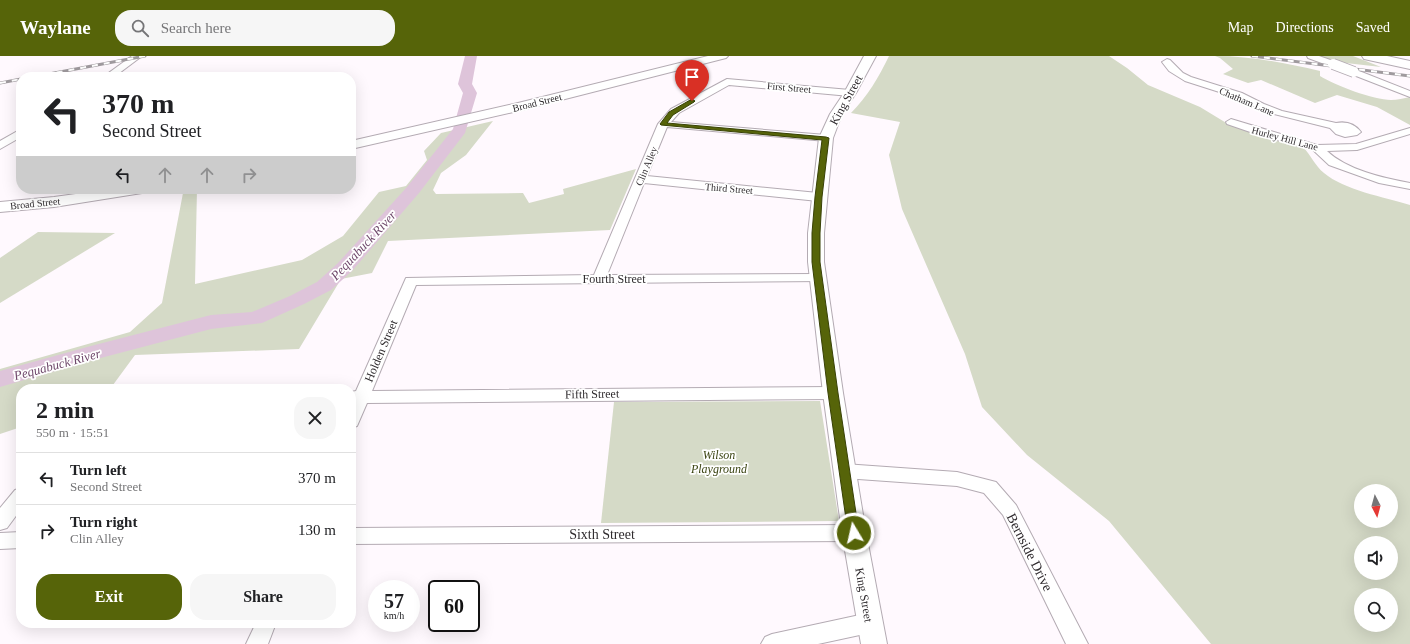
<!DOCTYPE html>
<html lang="en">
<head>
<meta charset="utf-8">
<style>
  body { margin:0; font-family:"Times New Roman",serif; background:#f6f6f6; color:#202124; height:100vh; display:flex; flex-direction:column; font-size:15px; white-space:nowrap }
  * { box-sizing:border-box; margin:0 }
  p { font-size:13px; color:#757577 }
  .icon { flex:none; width:22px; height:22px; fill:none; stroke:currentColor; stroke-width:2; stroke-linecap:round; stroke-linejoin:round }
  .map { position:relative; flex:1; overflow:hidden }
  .sheet { position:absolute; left:16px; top:328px; width:340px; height:244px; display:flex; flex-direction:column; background:#fff; border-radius:16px; box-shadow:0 4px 16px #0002 }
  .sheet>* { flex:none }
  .banner { position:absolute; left:16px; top:16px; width:340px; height:122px; border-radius:16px; box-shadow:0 4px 16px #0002; background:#fff; color:#202124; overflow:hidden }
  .needle { width:26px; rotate:174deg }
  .buttons { position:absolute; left:1354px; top:428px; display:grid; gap:8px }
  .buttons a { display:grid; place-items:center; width:44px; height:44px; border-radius:50%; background:#fff; box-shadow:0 4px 16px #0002; font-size:20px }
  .speed { position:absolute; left:368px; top:524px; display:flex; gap:8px; font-size:20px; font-weight:700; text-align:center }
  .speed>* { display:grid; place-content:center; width:52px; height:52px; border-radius:50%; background:#fff; box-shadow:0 4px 16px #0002; line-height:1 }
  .speed small { font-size:10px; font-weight:400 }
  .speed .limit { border:2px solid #111; border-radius:6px; background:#fff; color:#111 }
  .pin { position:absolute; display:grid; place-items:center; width:34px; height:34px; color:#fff; margin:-41px -17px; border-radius:50% 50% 50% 0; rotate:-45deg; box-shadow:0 0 4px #0007 }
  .pin .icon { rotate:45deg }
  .me { position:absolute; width:44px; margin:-22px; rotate:351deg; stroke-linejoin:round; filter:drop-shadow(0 0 3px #0008) }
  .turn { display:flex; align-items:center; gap:14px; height:84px; padding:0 20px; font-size:18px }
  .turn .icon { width:52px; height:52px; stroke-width:2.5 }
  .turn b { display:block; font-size:28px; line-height:34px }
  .lanes { display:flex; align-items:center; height:38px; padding:0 20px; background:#0003; justify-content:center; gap:20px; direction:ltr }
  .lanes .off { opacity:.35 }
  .round { display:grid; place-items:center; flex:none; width:42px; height:42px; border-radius:16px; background:#f6f6f6 }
  .summary { display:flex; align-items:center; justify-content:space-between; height:68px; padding:0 20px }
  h1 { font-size:24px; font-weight:800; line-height:30px }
  .cta { display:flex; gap:8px; margin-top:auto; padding:8px 20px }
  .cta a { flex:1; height:46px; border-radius:16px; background:#566409; color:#fff; font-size:16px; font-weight:800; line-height:46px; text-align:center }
  .cta a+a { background:#f6f6f6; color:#202124 }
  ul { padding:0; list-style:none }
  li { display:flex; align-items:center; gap:12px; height:52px; padding:0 20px; border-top:1px solid #e0e0e0 }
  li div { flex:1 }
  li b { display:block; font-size:15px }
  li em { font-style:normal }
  header { display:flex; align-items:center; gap:24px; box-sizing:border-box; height:56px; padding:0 20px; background:#566409; color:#fff }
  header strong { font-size:19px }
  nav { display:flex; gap:22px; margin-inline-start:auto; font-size:14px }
  .search { width:280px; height:36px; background:#f6f6f6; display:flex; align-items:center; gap:10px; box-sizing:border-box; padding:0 14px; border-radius:16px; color:#757577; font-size:15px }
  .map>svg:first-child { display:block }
  .green { fill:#d5dac7; fill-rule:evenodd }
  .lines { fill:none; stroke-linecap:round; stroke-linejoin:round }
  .river { fill:#dec4da; fill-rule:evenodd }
  .minor-casing { stroke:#b4abb3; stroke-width:2 }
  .major-casing { stroke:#b4abb3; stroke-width:2 }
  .highway-casing { stroke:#b4abb3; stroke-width:2 }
  .minor { fill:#fff; fill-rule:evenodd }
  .major { fill:#fff; fill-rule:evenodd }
  .highway { fill:#fff; fill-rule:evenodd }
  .rail-casing { stroke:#9f9a9e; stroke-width:3 }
  .rail { stroke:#fff; stroke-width:2; stroke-dasharray:6; stroke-linecap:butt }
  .minor-bridge-casing { stroke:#b4abb3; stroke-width:12; stroke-linecap:butt }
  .minor-bridge { stroke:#fff; stroke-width:10 }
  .route { fill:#566409; stroke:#384106 }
  .labels { text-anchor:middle; stroke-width:3.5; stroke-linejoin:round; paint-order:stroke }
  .far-street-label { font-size:10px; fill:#2f2b2e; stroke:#fff }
  .street-label { font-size:12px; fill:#2f2b2e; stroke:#fff }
  .park-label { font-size:12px; font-style:italic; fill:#3b4412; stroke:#fff }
  .water-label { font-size:13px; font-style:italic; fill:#6f486b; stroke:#fff }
  .near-street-label { font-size:14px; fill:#2f2b2e; stroke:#fff }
</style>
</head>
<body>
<header>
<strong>Waylane</strong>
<div class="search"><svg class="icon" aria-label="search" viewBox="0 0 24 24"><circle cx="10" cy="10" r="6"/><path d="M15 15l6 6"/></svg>Search here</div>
<nav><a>Map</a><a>Directions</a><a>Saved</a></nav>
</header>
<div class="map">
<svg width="1410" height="588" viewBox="0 0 1410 588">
  <rect width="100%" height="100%" fill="#fff9fe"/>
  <g class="green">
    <path d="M889 0H1109L1127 12 1148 29 1200 51 1228 68 1303 91C1311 99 1315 110 1324 117 1344 134 1384 141 1410 149V588H1211L1109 465 1027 399 982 351 965 298 902 153 889 99 900 66 851 57C867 41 879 21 889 0ZM1361 435H1391V465H1361ZM1361 487H1391V517H1361ZM1361 539H1391V569H1361Z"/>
    <path d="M1215 0C1251 0 1285 7 1320 15V20C1334 29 1374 44 1391 44 1397 44 1404 42 1410 41V69L1377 51 1337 39 1315 47 1261 24 1248 27 1223 18 1233 13 1220 2Z"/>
    <path d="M1320 0H1353L1381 11 1337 6Z"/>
    <path d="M493 65 466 99 441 117 433 134 436 138 523 137 529 147 564 138 563 133 636 113 610 174 388 185 372 217 341 223 299 293 135 299 110 333H21V371L0 378V313L130 276 162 247 183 137 197 133 195 228 302 204 343 180 379 136 406 130 427 104 424 95 441 77Z"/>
    <path d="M38 176 115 177 0 247V202Z"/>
    <path d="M820 345 839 465 601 467 614 346Z"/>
  </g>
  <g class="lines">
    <path class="river" d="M465 0H477L472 28 477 37 465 77 419 137 352 215 331 234 304 248 262 267 211 273 93 304 0 331V315L91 290 211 259 252 256 290 240 317 226 338 207 407 131 453 73 463 37 458 28Z"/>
    <defs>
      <g id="minor">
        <path d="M132 0H142L114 21H103Z"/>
        <path d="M1307 0H1319L1336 6 1338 8 1336 10H1330L1308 2Z"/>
        <path d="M1167 3 1170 4 1183 17 1191 21 1242 37 1264 48 1282 55 1336 67C1346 65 1355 68 1361 76L1357 79 1345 81 1336 78 1330 72 1266 56 1235 41 1185 25 1169 15 1162 6Z"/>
        <path d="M1354 13 1410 35V41L1351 18 1349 16 1351 14Z"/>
        <path d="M727 23 850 34 855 37 850 40 729 29 679 57 671 66 826 79 831 82 826 85 667 71 647 120 818 137 822 138 824 141 822 144 818 145 644 127 607 219 818 218 823 219 825 222 823 225 416 229 372 335 833 331 839 333 841 337 839 341 833 343 367 347 357 370 351 372V336L356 335 406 222 594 219 658 68 671 53Z"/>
        <path d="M1231 63 1317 89 1356 88 1410 72V78L1357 94 1327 95C1347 114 1383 122 1410 127V133L1379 127 1329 109 1313 94 1259 79 1227 68 1226 66Z"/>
        <path d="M21 73V81L0 93V85Z"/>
        <path d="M844 408 957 416 996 426 1016 449 1088 588H1066L1003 459 984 437 957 430 844 422 838 420 835 415 838 410Z"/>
        <path d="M21 432V453L7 472 0 474V452L15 434Z"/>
        <path d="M854 469 861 471 863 477 861 483 854 485 351 488V472Z"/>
        <path d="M21 476V492L0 493V477Z"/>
        <path d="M869 557 876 560 879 567 876 574 869 577 818 588H761L765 581 772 578Z"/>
        <path d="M256 567H276L268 588H246Z"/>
      </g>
      <g id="major">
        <path d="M708 0H728L726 2 518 55 351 93V85L518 47Z"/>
        <path d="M864 0H876L856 37 842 58 833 82 824 177V206L843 337 866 477 887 588H861L842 477 823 337 808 206V177L819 82 830 58 844 37Z"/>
        <path d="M112 133H149L147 136 142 137 54 151 0 156V146L54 141Z"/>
      </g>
      <path id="highway" d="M1362 0H1387L1410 5V13L1364 3Z"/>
    </defs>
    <use href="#minor" class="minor-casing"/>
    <use href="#major" class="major-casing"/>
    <use href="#highway" class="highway-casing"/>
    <use href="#minor" class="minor"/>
    <use href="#major" class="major"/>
    <use href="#highway" class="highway"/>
    <defs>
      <g id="rail">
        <path d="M1252 0 1410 20"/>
        <path d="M33 21 145 0"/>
        <path d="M0 27 21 23"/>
      </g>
    </defs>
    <use href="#rail" class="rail-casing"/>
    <use href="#rail" class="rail"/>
    <defs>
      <path id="minor-bridge" d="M1333 8 1354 16"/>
    </defs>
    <use href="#minor-bridge" class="minor-bridge-casing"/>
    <use href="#minor-bridge" class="minor-bridge"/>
  </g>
  <path class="route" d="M692 43 695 45 694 46 673 59 667 67 826 81 829 82 822 141 820 177V206L838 337 859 477 858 480 854 482 850 480 848 477 828 337 812 206V177L815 141 822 84 661 69 660 68 669 56Z"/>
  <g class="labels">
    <g class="far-street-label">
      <text transform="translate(789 31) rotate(5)" y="4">First Street</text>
      <text transform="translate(1247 45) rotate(23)" y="4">Chatham Lane</text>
      <text transform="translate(537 46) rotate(-14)" y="4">Broad Street</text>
      <text transform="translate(1285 82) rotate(15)" y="4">Hurley Hill Lane</text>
      <text transform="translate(646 110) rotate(-67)" y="4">Clin Alley</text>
      <text transform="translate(729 132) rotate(5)" y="4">Third Street</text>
      <text transform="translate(35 147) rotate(-6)" y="4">Broad Street</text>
    </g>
    <g class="street-label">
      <text transform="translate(846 44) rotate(-61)" y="4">King Street</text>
      <text x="614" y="227">Fourth Street</text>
      <text transform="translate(381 295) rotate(-67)" y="4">Holden Street</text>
      <text transform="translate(592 338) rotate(-1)" y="4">Fifth Street</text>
      <text transform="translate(864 539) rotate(80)" y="4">King Street</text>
    </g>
    <g class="park-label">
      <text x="719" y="403">Wilson<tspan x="719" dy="14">Playground</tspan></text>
    </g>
    <g class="water-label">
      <text transform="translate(363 189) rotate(-47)" y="5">Pequabuck River</text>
      <text transform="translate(57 308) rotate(-15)" y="5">Pequabuck River</text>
    </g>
    <g class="near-street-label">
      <text x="602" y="483">Sixth Street</text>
      <text transform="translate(1030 496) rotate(63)" y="5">Bernside Drive</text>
    </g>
  </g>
</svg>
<div class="buttons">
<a><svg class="needle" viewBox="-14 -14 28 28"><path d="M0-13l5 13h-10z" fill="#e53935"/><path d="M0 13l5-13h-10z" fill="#757577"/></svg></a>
<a><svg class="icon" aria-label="sound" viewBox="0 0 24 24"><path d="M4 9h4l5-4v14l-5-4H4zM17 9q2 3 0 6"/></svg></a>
<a><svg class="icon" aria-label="search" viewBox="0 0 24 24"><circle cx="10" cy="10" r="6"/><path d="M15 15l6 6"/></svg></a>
</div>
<div class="speed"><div>57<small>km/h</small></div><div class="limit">60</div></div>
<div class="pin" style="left:692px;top:45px;background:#d93025"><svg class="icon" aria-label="arrive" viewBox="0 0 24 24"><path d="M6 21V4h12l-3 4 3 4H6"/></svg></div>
<svg class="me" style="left:854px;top:477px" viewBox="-20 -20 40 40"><circle r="17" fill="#566409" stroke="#fff" stroke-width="3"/><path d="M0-11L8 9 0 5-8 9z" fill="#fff"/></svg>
<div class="banner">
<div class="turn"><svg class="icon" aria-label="left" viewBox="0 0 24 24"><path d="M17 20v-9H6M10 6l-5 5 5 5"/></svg><div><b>370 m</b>Second Street</div></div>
<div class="lanes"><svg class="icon" aria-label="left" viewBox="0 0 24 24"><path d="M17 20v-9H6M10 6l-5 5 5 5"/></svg><svg class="icon off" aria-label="ahead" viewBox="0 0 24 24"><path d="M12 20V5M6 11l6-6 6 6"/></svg><svg class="icon off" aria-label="ahead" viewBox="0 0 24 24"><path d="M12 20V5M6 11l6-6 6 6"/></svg><svg class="icon off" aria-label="right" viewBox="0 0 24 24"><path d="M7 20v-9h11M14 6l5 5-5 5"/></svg></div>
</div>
<section class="sheet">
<div class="summary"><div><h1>2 min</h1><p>550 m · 15:51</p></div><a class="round"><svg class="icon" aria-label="close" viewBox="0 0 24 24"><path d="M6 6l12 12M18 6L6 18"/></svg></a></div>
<ul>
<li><svg class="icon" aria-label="left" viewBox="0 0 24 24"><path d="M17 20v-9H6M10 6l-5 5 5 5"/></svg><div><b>Turn left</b><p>Second Street</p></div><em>370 m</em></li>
<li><svg class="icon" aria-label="right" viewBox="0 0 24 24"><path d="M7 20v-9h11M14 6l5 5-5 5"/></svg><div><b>Turn right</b><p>Clin Alley</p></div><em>130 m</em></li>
</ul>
<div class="cta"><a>Exit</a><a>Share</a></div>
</section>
</div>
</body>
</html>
